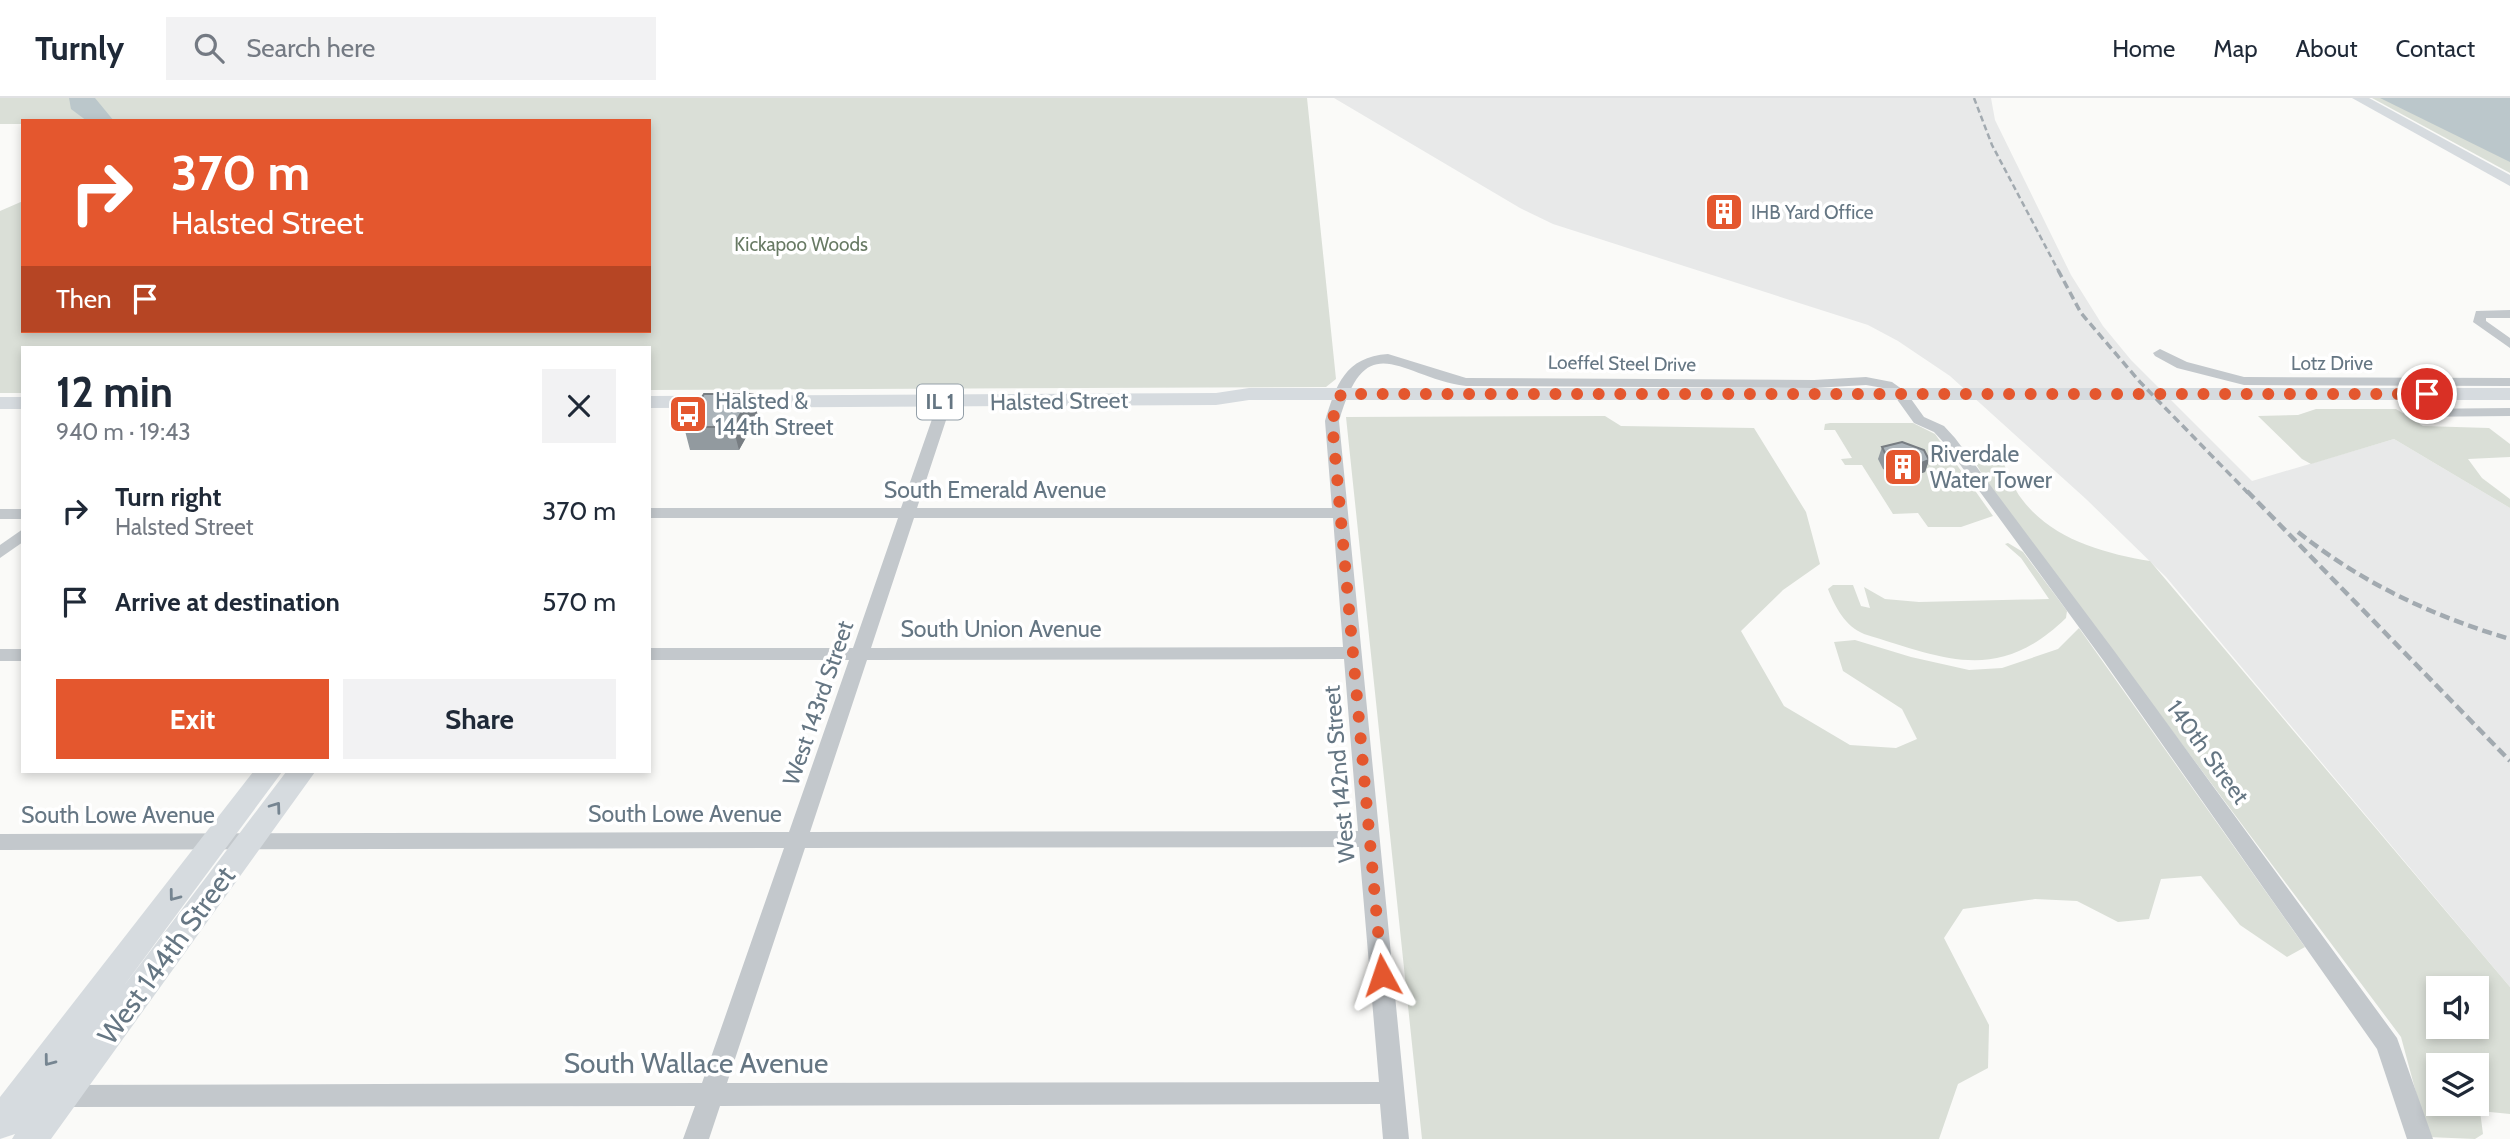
<!DOCTYPE html>
<html lang="en">
<head>
<meta charset="utf-8">
<style>
  body { margin:0; font-family:Cabin,sans-serif; background:#f2f2f3; color:#1f2937; height:100vh; display:flex; flex-direction:column; font-size:26px; white-space:nowrap }
  * { box-sizing:border-box; margin:0 }
  p { font-size:23px; color:#747a83 }
  .icon { flex:none; width:38px; height:38px; fill:none; stroke:currentColor; stroke-width:2; stroke-linecap:round; stroke-linejoin:round }
  .map { position:relative; flex:1; overflow:hidden }
  .sheet { position:absolute; left:21px; top:248px; width:630px; height:427px; display:flex; flex-direction:column; background:#fff; border-radius:0px; box-shadow:0 4px 10px #0003 }
  .sheet>* { flex:none }
  .hud { position:absolute; left:21px; top:21px; width:630px; height:214px; border-radius:0px; box-shadow:0 4px 10px #0003; background:#e4572e; color:#fff; overflow:hidden }
  .controls { position:absolute; left:2426px; top:878px; display:grid; gap:14px }
  .controls a { display:grid; place-items:center; width:63px; height:63px; border-radius:0px; background:#fff; box-shadow:0 4px 10px #0003; font-size:35px }
  .pin { position:absolute; display:grid; place-items:center; width:60px; height:60px; color:#fff; margin:-30px; border:4px solid #fff; border-radius:50%; box-shadow:0 2px 7px #0007 }
  .me { position:absolute; width:77px; margin:-38px; rotate:355deg; stroke-linejoin:round; filter:drop-shadow(0 0 5px #0008) }
  .turn { display:flex; align-items:center; gap:24px; height:147px; padding:0 35px; font-size:32px }
  .turn .icon { width:91px; height:91px; stroke-width:2.5 }
  .turn b { display:block; font-size:49px; line-height:60px }
  .then { display:flex; align-items:center; height:66px; padding:0 35px; background:#0003; gap:14px; font-size:26px }
  .round { display:grid; place-items:center; flex:none; width:74px; height:74px; border-radius:0px; background:#f2f2f3 }
  .summary { display:flex; align-items:center; justify-content:space-between; height:119px; padding:0 35px }
  h1 { font-size:42px; font-weight:700; line-height:52px }
  .cta { display:flex; gap:14px; margin-top:auto; padding:14px 35px }
  .cta a { flex:1; height:80px; border-radius:0px; background:#e4572e; color:#fff; font-size:28px; font-weight:700; line-height:80px; text-align:center }
  .cta a+a { background:#f2f2f3; color:#1f2937 }
  ul { padding:0; list-style:none }
  li { display:flex; align-items:center; gap:21px; height:91px; padding:0 35px }
  li div { flex:1 }
  li b { display:block; font-size:26px }
  li em { font-style:normal }
  header { display:flex; align-items:center; gap:42px; box-sizing:border-box; height:98px; padding:0 35px; background:#fff; border-bottom:2px solid #e0e1e3 }
  header strong { font-size:33px }
  nav { display:flex; gap:38px; margin-inline-start:auto; font-size:24px }
  .search { width:490px; height:63px; background:#f2f2f3; display:flex; align-items:center; gap:18px; box-sizing:border-box; padding:0 24px; border-radius:0px; color:#747a83; font-size:26px }
  .map>svg:first-child { display:block }
  .built { fill:#e8e9e9 }
  .green { fill:#dadfd7; fill-rule:evenodd }
  .water { fill:#bbc7cb }
  .lines { fill:none; stroke-linecap:round; stroke-linejoin:round }
  .street { fill:#c3c8cc; fill-rule:evenodd }
  .secondary { fill:#d6dbdf; fill-rule:evenodd }
  .primary { fill:#d6dbdf; fill-rule:evenodd }
  .rail-far2 { stroke:#a2aab0; stroke-width:2.5; stroke-dasharray:6 3.5; stroke-linecap:butt }
  .rail-far1 { stroke:#a2aab0; stroke-width:3.5; stroke-dasharray:8 4.5; stroke-linecap:butt }
  .rail { stroke:#a2aab0; stroke-width:4.5; stroke-dasharray:10 5; stroke-linecap:butt }
  .wall { fill:#929a9f }
  .shaded-wall { fill:#777d82 }
  .building { fill:#aab3b9; stroke:#777d82; stroke-width:2 }
  .oneway { stroke:#768591 }
  .route { stroke:#e4572e; stroke-width:12; stroke-dasharray:0 21.6 }
  .labels { text-anchor:middle; stroke-width:7; stroke-linejoin:round; paint-order:stroke }
  .far-poi-label { font-size:19px; fill:#657683; stroke:#fff; text-anchor:start }
  .far-park-label { font-size:19px; fill:#687a64; stroke:#fff }
  .far-street-label { font-size:19px; fill:#657683; stroke:#fff }
  .shield { fill:#fff; stroke:#939fa8; stroke-width:2 }
  .shield-label { font-size:21px; font-weight:bold; fill:#657683 }
  .poi-label { font-size:23px; fill:#657683; stroke:#fff; text-anchor:start }
  .street-label { font-size:23px; fill:#657683; stroke:#fff }
  .near-street-label { font-size:28px; fill:#657683; stroke:#fff }
</style>
</head>
<body>
<header>
<strong>Turnly</strong>
<div class="search"><svg class="icon" aria-label="search" viewBox="0 0 24 24"><circle cx="10" cy="10" r="6"/><path d="M15 15l6 6"/></svg>Search here</div>
<nav><a>Home</a><a>Map</a><a>About</a><a>Contact</a></nav>
</header>
<div class="map">
<svg width="2510" height="1041" viewBox="0 0 2510 1041">
  <rect width="100%" height="100%" fill="#fafaf8"/>
  <path class="built" d="M1334 0H1991L1995 22 2071 177 2103 228 2131 262 2252 383 2394 341 2510 410V889L2166 479 2086 401 1950 278 1898 243 1868 227 1553 126 1520 110Z"/>
  <g class="green">
    <path d="M0 0H1307L1336 281 1326 289 649 292V250H23V295H0V113L23 103V233H649V23H23V26H0Z"/>
    <path d="M2372 0H2510V75Z"/>
    <path d="M2316 311H2396L2423 328 2489 330 2510 346V359L2468 361 2482 380 2510 401V410L2394 341 2311 366 2302 361 2258 318 2298 317Z"/>
    <path d="M1605 318 1621 328 1754 330 1806 414 1820 466 1783 492 1741 533 1784 608 1850 647 1896 650 1917 641 1902 611 1843 573 1834 544 1855 542 1911 559 1969 572 2002 570 2058 551 2079 530 2305 849 2287 859 2240 827 2201 778 2161 781 2149 821 2118 824 2077 803 2035 801 1963 811 1944 840 1989 927 1988 970 1958 986 1939 1041H1422L1346 319Z"/>
    <path d="M1830 325H1913L1935 336 1993 418 1961 429H1928L1918 415 1893 416 1862 367H1845L1841 361 1852 360 1835 332H1824L1825 326Z"/>
    <path d="M1978 349H1991C2008 365 2008 382 2021 400 2051 441 2103 455 2150 463L2510 889V1016L2480 1013 2483 1036 2475 1041 2428 1039 2401 939 1989 388 1972 359ZM2438 891H2476V929H2438ZM2438 968H2476V1006H2438Z"/>
    <path d="M2008 445 2023 454 2067 513 2066 520C1997 587 1944 560 1864 536 1845 528 1835 509 1828 491L1833 487H1853L1861 508 1870 510 1864 489 1885 501 1919 504 2049 501 2021 460 2005 446Z"/>
  </g>
  <g class="water">
    <path d="M69 0H95L114 23H87L71 11Z"/>
    <path d="M2380 0H2510V64Z"/>
  </g>
  <g class="lines">
    <g class="street">
      <path d="M2510 212V220H2486V223L2510 240V250L2473 224 2476 213Z"/>
      <path d="M2160 251 2187 264 2244 279 2510 280V288L2244 287 2177 270 2155 258 2153 255Z"/>
      <path d="M1388 256 1466 280 1814 282 1866 279 1892 284 1906 294 1924 319 1944 328 1955 340 2115 554 2397 940 2433 1041H2407L2377 951 2103 562 1945 346 1934 334 1914 325 1896 300 1883 290 1866 287 1814 290 1466 288C1399 279 1367 226 1339 323L1409 1041H1383L1380 1006 720 1008 709 1041H683L695 1008 59 1009 50 1006 47 998 50 990 59 987 702 985 784 750 0 752V736L789 734 849 562H649V550H853L898 420H649V410H901L938 304 945 300 952 304 917 410H1332L1325 323C1336 287 1345 259 1388 256ZM914 420H1333L1343 549 871 550ZM1344 561 1358 733 810 734 867 562ZM1359 749 1379 984 727 985 805 750Z"/>
      <path d="M2510 310V318L2410 319 2403 315 2410 311Z"/>
      <rect x="0" y="411" width="23" height="10"/>
      <path d="M23 431V444L0 460V447Z"/>
      <rect x="0" y="551" width="23" height="12"/>
    </g>
    <g class="secondary">
      <path d="M2352 0H2369L2510 77V88Z"/>
      <path d="M253 674H282L123 889 286 674H315L51 1041H12L15 1036 0 1041V999Z"/>
    </g>
    <g class="primary">
      <path d="M1249 290H2510V302H1249L1216 307 649 310V298L1216 295Z"/>
      <rect x="0" y="299" width="23" height="12"/>
    </g>
    <path class="rail-far2" d="M1974 0 1992 47 2059 174"/>
    <path class="rail-far1" d="M2058 172 2081 215 2140 284 2248 395"/>
    <g class="rail">
      <path d="M2247 393 2510 663"/>
      <path d="M2298 434C2362 485 2432 518 2510 541"/>
    </g>
  </g>
  <g class="wall">
    <path d="M752 296 758 318 739 352H690L684 329 688 323 686 317 699 304Z"/>
    <path d="M1882 349 1929 362 1925 374 1910 379 1895 377 1883 371 1878 361Z"/>
  </g>
  <g class="shaded-wall">
    <path d="M752 296 758 318 739 352 733 329Z"/>
    <path d="M1929 362 1925 374 1910 379 1914 368Z"/>
  </g>
  <g class="building">
    <path d="M704 296H752L733 329H684L691 317H686L694 304H699Z"/>
    <path d="M1902 344 1924 352 1929 362 1914 368 1899 365 1887 359 1882 349Z"/>
  </g>
  <defs><path id="oneway-chevron" d="M-2-3.5L2.5 0L-2 3.5" fill="none" stroke-width="1.6" stroke-linecap="round" stroke-linejoin="round" transform="scale(1.75)"/></defs>
  <g class="oneway">
    <use href="#oneway-chevron" transform="translate(276 709) rotate(-54)"/>
    <use href="#oneway-chevron" transform="translate(174 798) rotate(127)"/>
    <use href="#oneway-chevron" transform="translate(49 963) rotate(127)"/>
  </g>
  <g class="lines">
    <path class="route" d="M1382 877 1332 323 1341 296H2427"/>
  </g>
  <defs>
    <symbol id="building-square" viewBox="-11 -11 22 22"><rect x="-9" y="-9" width="18" height="18" rx="4" fill="#e4572e" stroke="#fff"/><path d="M-4-6H4V6H1V3H-1V6H-4ZM-2.5-4.3h1.7v1.8h-1.7ZM.8-4.3h1.7v1.8H.8ZM-2.5-1h1.7V.8h-1.7ZM.8-1h1.7V.8H.8Z" fill="#fff"/></symbol>
    <symbol id="bus-square" viewBox="-11 -11 22 22"><rect x="-9" y="-9" width="18" height="18" rx="4" fill="#e4572e" stroke="#fff"/><path d="M-5-6H5V4H4V6H2V4H-2V6H-4V4H-5ZM-3.5-4V0h7V-4ZM-3.5 1.2v1.5H-2V1.2ZM2 1.2v1.5H3.5V1.2Z" fill="#fff"/></symbol>
  </defs>
  <g fill-rule="evenodd">
    <use href="#building-square" x="1702" y="92" width="44" height="44"/>
    <use href="#bus-square" x="666" y="294" width="44" height="44"/>
    <use href="#building-square" x="1881" y="347" width="44" height="44"/>
  </g>
  <g class="labels">
    <g class="far-poi-label">
      <text x="1751" y="121">IHB Yard Office</text>
    </g>
    <g class="far-park-label">
      <text x="801" y="153">Kickapoo Woods</text>
    </g>
    <g class="far-street-label">
      <text transform="translate(1622 265) rotate(1)" y="7">Loeffel Steel Drive</text>
      <text x="2332" y="272">Lotz Drive</text>
    </g>
    <rect class="shield" x="917" y="286.5" width="46" height="35" rx="5"/>
    <g class="shield-label">
      <text x="940" y="311">IL 1</text>
    </g>
    <g class="poi-label">
      <text x="715" y="311">Halsted &amp;<tspan x="715" dy="26">144th Street</tspan></text>
      <text x="1930" y="364">Riverdale<tspan x="1930" dy="26">Water Tower</tspan></text>
    </g>
    <g class="street-label">
      <text transform="translate(1059 303) rotate(-1)" y="8">Halsted Street</text>
      <text x="995" y="400">South Emerald Avenue</text>
      <text x="1001" y="539">South Union Avenue</text>
      <text transform="translate(818 605) rotate(-71)" y="8">West 143rd Street</text>
      <text transform="translate(2208 654) rotate(54)" y="8">140th Street</text>
      <text transform="translate(1339 676) rotate(-95)" y="8">West 142nd Street</text>
      <text x="685" y="724">South Lowe Avenue</text>
      <text x="118" y="725">South Lowe Avenue</text>
    </g>
    <g class="near-street-label">
      <text transform="translate(166 857) rotate(-54)" y="10">West 144th Street</text>
      <text x="696" y="975">South Wallace Avenue</text>
    </g>
  </g>
</svg>
<div class="controls">
<a><svg class="icon" aria-label="sound" viewBox="0 0 24 24"><path d="M4 9h4l5-4v14l-5-4H4zM17 9q2 3 0 6"/></svg></a>
<a><svg class="icon" aria-label="layers" viewBox="0 0 24 24"><path d="M12 4l9 5-9 5-9-5zM3 14l9 5 9-5"/></svg></a>
</div>
<div class="pin" style="left:2427px;top:296px;background:#d93025"><svg class="icon" aria-label="arrive" viewBox="0 0 24 24"><path d="M6 21V4h12l-3 4 3 4H6"/></svg></div>
<svg class="me" style="left:1382px;top:877px" viewBox="-20 -20 40 40"><path d="M0-17L14 15 0 8-14 15z" fill="#e4572e" stroke="#fff" stroke-width="4"/></svg>
<div class="hud">
<div class="turn"><svg class="icon" aria-label="right" viewBox="0 0 24 24"><path d="M7 20v-9h11M14 6l5 5-5 5"/></svg><div><b>370 m</b>Halsted Street</div></div>
<div class="then">Then<svg class="icon" aria-label="arrive" viewBox="0 0 24 24"><path d="M6 21V4h12l-3 4 3 4H6"/></svg></div>
</div>
<section class="sheet">
<div class="summary"><div><h1>12 min</h1><p>940 m · 19:43</p></div><a class="round"><svg class="icon" aria-label="close" viewBox="0 0 24 24"><path d="M6 6l12 12M18 6L6 18"/></svg></a></div>
<ul>
<li><svg class="icon" aria-label="right" viewBox="0 0 24 24"><path d="M7 20v-9h11M14 6l5 5-5 5"/></svg><div><b>Turn right</b><p>Halsted Street</p></div><em>370 m</em></li>
<li><svg class="icon" aria-label="arrive" viewBox="0 0 24 24"><path d="M6 21V4h12l-3 4 3 4H6"/></svg><div><b>Arrive at destination</b></div><em>570 m</em></li>
</ul>
<div class="cta"><a>Exit</a><a>Share</a></div>
</section>
</div>
</body>
</html>
